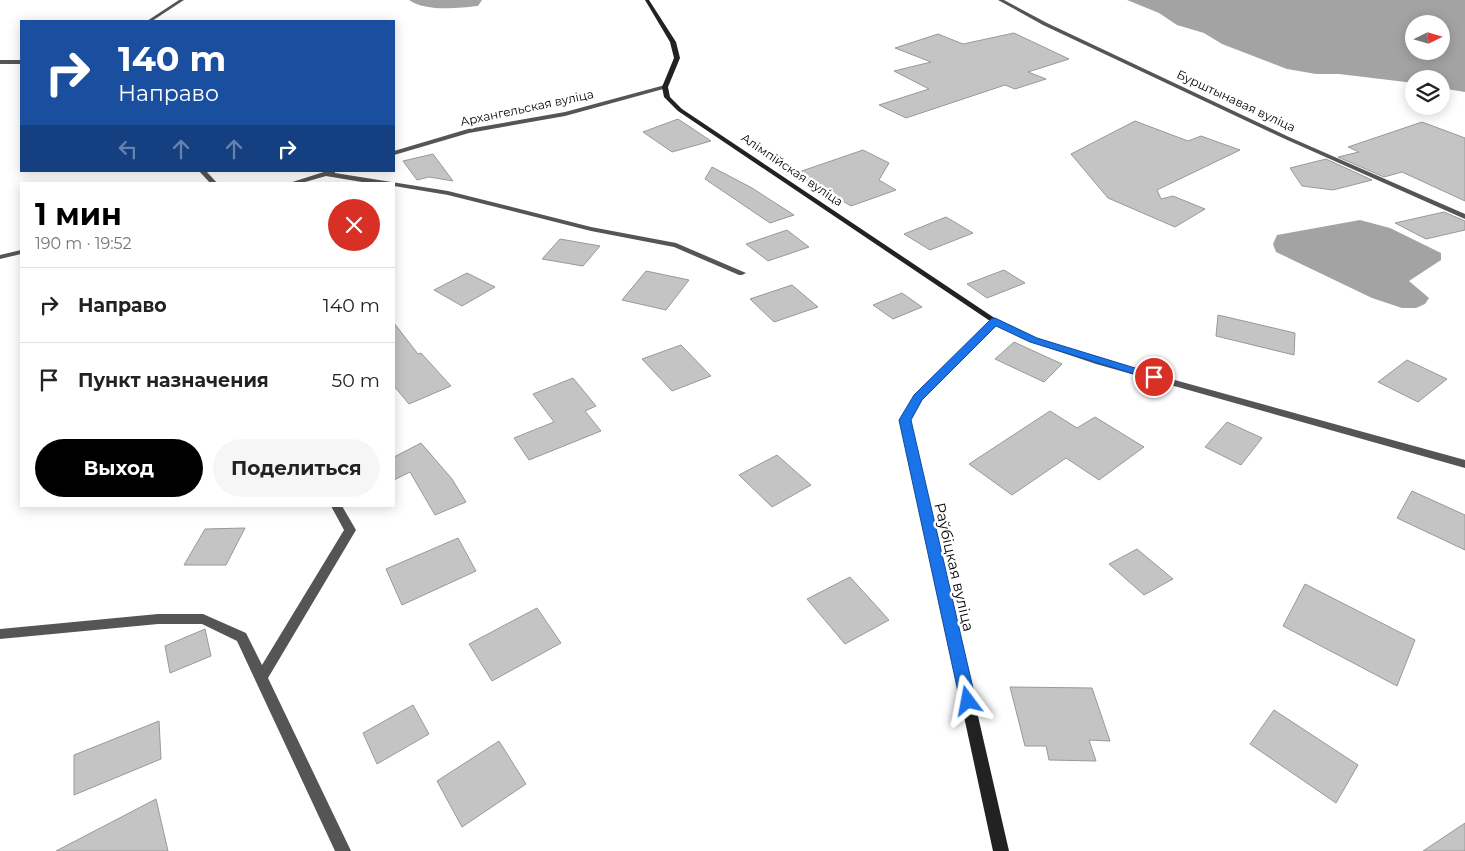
<!DOCTYPE html>
<html lang="ru">
<head>
<meta charset="utf-8">
<style>
  body { margin:0; font-family:Montserrat,sans-serif; background:#f6f6f6; color:#222; height:100vh; display:flex; flex-direction:column; font-size:19px; white-space:nowrap }
  * { box-sizing:border-box; margin:0 }
  p { font-size:16px; color:#767676 }
  .icon { flex:none; width:28px; height:28px; fill:none; stroke:currentColor; stroke-width:2; stroke-linecap:round; stroke-linejoin:round }
  .map { position:relative; flex:1; overflow:hidden }
  .panel { position:absolute; left:20px; top:182px; width:375px; height:325px; display:flex; flex-direction:column; background:#fff; border-radius:0px; box-shadow:0 2px 12px #0003 }
  .panel>* { flex:none }
  .top-card { position:absolute; left:20px; top:20px; width:375px; height:152px; border-radius:0px; box-shadow:0 2px 12px #0003; background:#1a4fa0; color:#fff; overflow:hidden }
  .needle { width:32px; rotate:85deg }
  .controls { position:absolute; left:1405px; top:15px; display:grid; gap:10px }
  .controls a { display:grid; place-items:center; width:45px; height:45px; border-radius:50%; background:#fff; box-shadow:0 2px 12px #0003; font-size:25px }
  .pin { position:absolute; display:grid; place-items:center; width:42px; height:42px; color:#fff; margin:-21px; border:2px solid #fff; border-radius:50%; box-shadow:0 1px 5px #0007 }
  .me { position:absolute; width:55px; margin:-28px; rotate:347deg; stroke-linejoin:round; filter:drop-shadow(0 0 4px #0008) }
  .turn { display:flex; align-items:center; gap:18px; height:105px; padding:0 15px; font-size:22px }
  .turn .icon { width:65px; height:65px; stroke-width:2.5 }
  .turn b { display:block; font-size:35px; line-height:42px }
  .lanes { display:flex; align-items:center; height:48px; padding:0 15px; background:#0003; justify-content:center; gap:25px; direction:ltr }
  .lanes .off { opacity:.35 }
  .round { display:grid; place-items:center; flex:none; width:52px; height:52px; border-radius:26px; background:#f6f6f6 }
  .head { display:flex; align-items:center; justify-content:space-between; height:85px; padding:0 15px }
  h1 { font-size:30px; font-weight:700; line-height:38px; color:#000 }
  .cta { display:flex; gap:10px; margin-top:auto; padding:10px 15px }
  .cta a { flex:1; height:58px; border-radius:30px; background:#000; color:#fff; font-size:20px; font-weight:700; line-height:58px; text-align:center }
  .cta a+a { background:#f6f6f6; color:#222 }
  ul { padding:0; list-style:none }
  li { display:flex; align-items:center; gap:15px; height:75px; padding:0 15px; border-top:1px solid #e0e0e0 }
  li div { flex:1 }
  li b { display:block; font-size:19px }
  li em { font-style:normal }
  .map>svg:first-child { display:block }
  .water { fill:#a3a3a3; fill-rule:evenodd }
  .building { fill:#c4c4c4; stroke:#999 }
  .lines { fill:none; stroke-linecap:round; stroke-linejoin:round }
  .street { fill:#555; fill-rule:evenodd }
  .secondary { fill:#222; fill-rule:evenodd }
  .route { fill:#1a73e8; stroke:#114b97 }
  .labels { text-anchor:middle; stroke-width:5; stroke-linejoin:round; paint-order:stroke }
  .far-street-label { font-size:12px; fill:#000; stroke:#fff }
  .street-label { font-size:15px; fill:#000; stroke:#fff }
</style>
</head>
<body>
<div class="map">
<svg width="1465" height="851" viewBox="0 0 1465 851">
  <rect width="100%" height="100%" fill="#fff"/>
  <g class="water">
    <path d="M409 0H482L478 6C458 8 426 12 409 0Z"/>
    <path d="M1127 0H1465V92L1441 88V79H1414V83L1339 74H1316L1287 69 1222 44 1204 33 1177 25 1159 13ZM1414 24H1441V51H1414Z"/>
    <path d="M1360 220 1390 228 1441 253V260L1409 281 1429 298 1425 304 1416 308H1402L1372 298 1276 252 1273 244 1277 235Z"/>
  </g>
  <g class="building">
    <path d="M1014 33 1069 59 1028 72 1046 79 1015 89 1005 85 906 118 879 105 929 89 894 71 931 62 895 48 938 34 963 44Z"/>
    <path d="M678 119 711 141 672 152 643 132Z"/>
    <path d="M1135 121 1188 141 1201 136 1240 150 1157 190 1161 199 1173 196 1205 209 1175 227 1108 198 1071 154Z"/>
    <path d="M1422 122 1465 138V201L1402 172 1384 177 1338 157 1359 152 1348 147Z"/>
    <path d="M863 150 889 163 879 180 896 190 851 206 796 173Z"/>
    <path d="M433 154 453 181 429 177 417 180 403 161Z"/>
    <path d="M1326 159 1372 180 1333 190 1302 186 1290 168Z"/>
    <path d="M712 167 752 188 794 215 770 223 705 179Z"/>
    <path d="M1444 212 1465 221V230L1426 239 1395 223Z"/>
    <path d="M946 217 973 233 930 250 904 234Z"/>
    <path d="M787 230 809 247 768 261 746 244Z"/>
    <path d="M560 239 600 246 583 266 542 259Z"/>
    <path d="M1004 270 1025 283 987 298 967 284Z"/>
    <path d="M646 271 689 280 666 310 622 300Z"/>
    <path d="M467 273 495 287 462 306 434 290Z"/>
    <path d="M792 285 818 307 774 322 750 299Z"/>
    <path d="M902 293 922 307 893 319 873 305Z"/>
    <path d="M1218 315 1295 333 1294 355 1216 336Z"/>
    <path d="M394 323 418 354 421 353 451 386 409 404 394 386Z"/>
    <path d="M1014 342 1062 364 1044 382 995 359Z"/>
    <path d="M681 345 711 376 672 391 642 359Z"/>
    <path d="M1407 360 1447 379 1418 402 1378 382Z"/>
    <path d="M573 378 596 406 585 411 601 431 529 460 514 438 554 422 533 394Z"/>
    <path d="M1050 411 1077 428 1095 417 1144 447 1099 480 1066 458 1012 495 969 464Z"/>
    <path d="M1227 422 1262 438 1241 465 1205 447Z"/>
    <path d="M421 443 452 479 466 502 435 515 410 472 394 480V457Z"/>
    <path d="M777 455 811 485 772 507 739 475Z"/>
    <path d="M1412 491 1465 515V550L1397 518Z"/>
    <path d="M245 528 226 565H184L205 529Z"/>
    <path d="M458 538 476 571 402 605 386 569Z"/>
    <path d="M1137 549 1173 579 1144 595 1109 564Z"/>
    <path d="M850 577 889 620 845 644 807 599Z"/>
    <path d="M1305 584 1415 640 1397 686 1283 626Z"/>
    <path d="M537 608 561 643 492 681 469 644Z"/>
    <path d="M205 629 211 656 170 673 165 646Z"/>
    <path d="M1010 687 1092 688 1110 741 1089 740 1096 761 1049 760 1046 746H1025Z"/>
    <path d="M413 705 429 734 377 764 363 733Z"/>
    <path d="M1274 710 1358 765 1336 803 1250 744Z"/>
    <path d="M159 721 161 759 74 795V755Z"/>
    <path d="M499 741 526 784 462 827 437 781Z"/>
    <path d="M156 799 168 851H56Z"/>
    <path d="M1465 823V851H1423Z"/>
  </g>
  <g class="lines">
    <g class="street">
      <path d="M179 0H184L152 21H147Z"/>
      <path d="M998 0H1004L1047 23 1289 137 1465 214V219L1285 139 1043 25Z"/>
      <rect x="0" y="60" width="21" height="4"/>
      <path d="M665 85 668 87 667 88 565 116 469 133 394 155V151L468 129 565 112Z"/>
      <path d="M199 171H206L218 184H211Z"/>
      <path d="M327 171H335V173L448 191 591 227 676 243 746 273 742 275H739L674 247 591 231 448 195 394 186V184H374L326 176 298 184H286Z"/>
      <path d="M21 250V254L0 259V255Z"/>
      <path d="M995 318 1037 338 1102 360 1465 460V468L1096 364 1031 342 992 323 991 321 992 319Z"/>
      <path d="M331 506H342L356 530 268 678 351 851H335L237 641 202 624H158L0 639V629L158 614H203L246 633 262 665 344 530Z"/>
    </g>
    <path class="secondary" d="M645 0H649L676 42 680 58 668 87 670 97 682 109 999 321 922 400 910 420 1009 851H993L900 420 915 396 990 321 678 111 664 97 662 87 674 58 670 42Z"/>
  </g>
  <path class="route" d="M995 318 1037 338 1158 375 1159 377 1158 379H1150L1030 342 996 326 922 400 911 420 976 701 973 706 968 708 962 706 960 701 899 420 914 395 991 319Z"/>
  <g class="labels">
    <g class="far-street-label">
      <text transform="translate(1236 101) rotate(25)" y="4">Бурштынавая вуліца</text>
      <text transform="translate(527 108) rotate(-12)" y="4">Архангельская вуліца</text>
      <text transform="translate(792 170) rotate(34)" y="4">Алімпійская вуліца</text>
    </g>
    <g class="street-label">
      <text transform="translate(954 567) rotate(77)" y="5">Раўбіцкая вуліца</text>
    </g>
  </g>
</svg>
<div class="controls">
<a><svg class="needle" viewBox="-14 -14 28 28"><path d="M0-13l5 13h-10z" fill="#e53935"/><path d="M0 13l5-13h-10z" fill="#767676"/></svg></a>
<a><svg class="icon" aria-label="layers" viewBox="0 0 24 24"><path d="M12 4l9 5-9 5-9-5zM3 14l9 5 9-5"/></svg></a>
</div>
<div class="pin" style="left:1154px;top:377px;background:#d93025"><svg class="icon" aria-label="arrive" viewBox="0 0 24 24"><path d="M6 21V4h12l-3 4 3 4H6"/></svg></div>
<svg class="me" style="left:968px;top:701px" viewBox="-20 -20 40 40"><path d="M0-17L14 15 0 8-14 15z" fill="#1a73e8" stroke="#fff" stroke-width="4"/></svg>
<div class="top-card">
<div class="turn"><svg class="icon" aria-label="right" viewBox="0 0 24 24"><path d="M7 20v-9h11M14 6l5 5-5 5"/></svg><div><b>140 m</b>Направо</div></div>
<div class="lanes"><svg class="icon off" aria-label="left" viewBox="0 0 24 24"><path d="M17 20v-9H6M10 6l-5 5 5 5"/></svg><svg class="icon off" aria-label="ahead" viewBox="0 0 24 24"><path d="M12 20V5M6 11l6-6 6 6"/></svg><svg class="icon off" aria-label="ahead" viewBox="0 0 24 24"><path d="M12 20V5M6 11l6-6 6 6"/></svg><svg class="icon" aria-label="right" viewBox="0 0 24 24"><path d="M7 20v-9h11M14 6l5 5-5 5"/></svg></div>
</div>
<section class="panel">
<div class="head"><div><h1>1 мин</h1><p>190 m · 19:52</p></div><a class="round" style="background:#d93025;color:#fff"><svg class="icon" aria-label="close" viewBox="0 0 24 24"><path d="M6 6l12 12M18 6L6 18"/></svg></a></div>
<ul>
<li><svg class="icon" aria-label="right" viewBox="0 0 24 24"><path d="M7 20v-9h11M14 6l5 5-5 5"/></svg><div><b>Направо</b></div><em>140 m</em></li>
<li><svg class="icon" aria-label="arrive" viewBox="0 0 24 24"><path d="M6 21V4h12l-3 4 3 4H6"/></svg><div><b>Пункт назначения</b></div><em>50 m</em></li>
</ul>
<div class="cta"><a>Выход</a><a>Поделиться</a></div>
</section>
</div>
</body>
</html>
